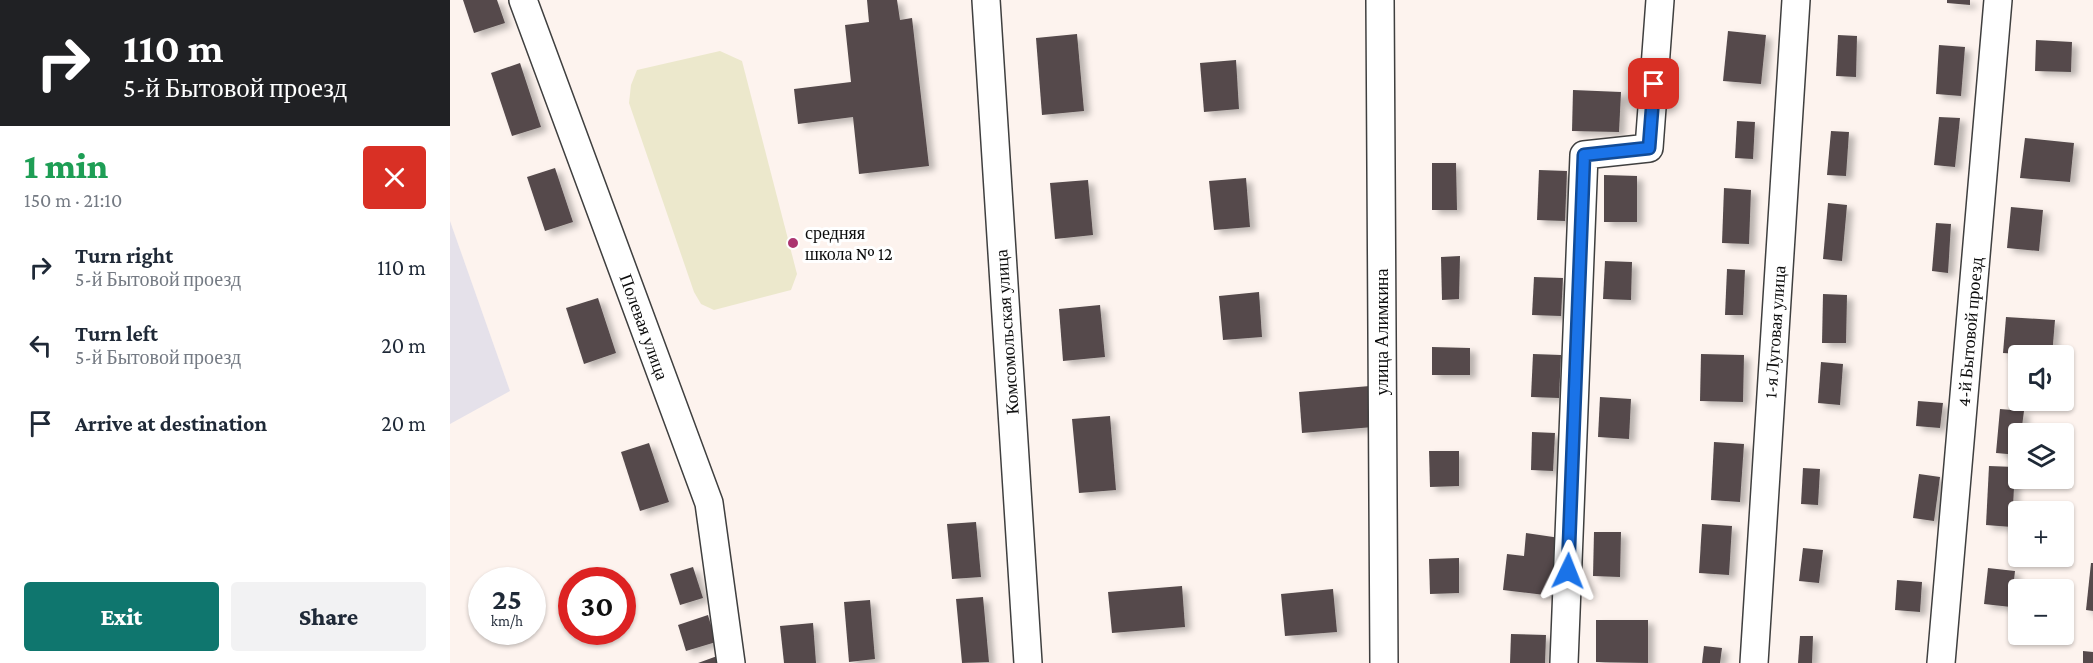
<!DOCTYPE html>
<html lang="en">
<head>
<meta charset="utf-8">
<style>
  body { margin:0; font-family:"Crimson Pro",serif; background:#f2f2f3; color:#1f2937; height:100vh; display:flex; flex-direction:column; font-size:22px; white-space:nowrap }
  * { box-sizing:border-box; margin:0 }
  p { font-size:20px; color:#747a83 }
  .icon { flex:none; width:33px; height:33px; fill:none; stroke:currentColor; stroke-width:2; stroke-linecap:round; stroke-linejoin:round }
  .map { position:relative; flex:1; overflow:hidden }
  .panel { display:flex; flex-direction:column; background:#fff; width:450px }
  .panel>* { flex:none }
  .guide { background:#202124; color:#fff; overflow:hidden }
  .fabs { position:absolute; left:1558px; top:345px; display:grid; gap:12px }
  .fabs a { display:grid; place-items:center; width:66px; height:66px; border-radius:6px; background:#fff; box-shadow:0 2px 4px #0004; font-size:30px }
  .speed { position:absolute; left:18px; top:567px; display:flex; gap:12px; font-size:30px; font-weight:700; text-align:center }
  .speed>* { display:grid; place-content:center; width:78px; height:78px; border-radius:50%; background:#fff; box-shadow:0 2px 4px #0004; line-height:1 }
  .speed small { font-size:15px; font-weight:400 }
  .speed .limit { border:9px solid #d22; background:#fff; color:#111 }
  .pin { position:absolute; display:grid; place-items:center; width:51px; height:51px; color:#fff; margin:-26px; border-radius:12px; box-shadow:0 3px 9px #0006 }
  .me { position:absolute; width:66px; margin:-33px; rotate:2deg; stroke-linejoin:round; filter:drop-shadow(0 0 4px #0008) }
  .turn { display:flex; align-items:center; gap:21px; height:126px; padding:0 24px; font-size:27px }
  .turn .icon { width:78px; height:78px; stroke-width:2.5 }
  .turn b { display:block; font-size:42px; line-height:51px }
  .round { display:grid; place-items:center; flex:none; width:63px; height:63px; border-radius:6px; background:#f2f2f3 }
  .overview { display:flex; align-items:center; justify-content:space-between; height:102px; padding:0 24px }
  h1 { font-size:36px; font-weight:800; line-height:45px; color:#1e9e55 }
  .primary-button { display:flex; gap:12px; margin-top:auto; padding:12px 24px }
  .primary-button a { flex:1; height:69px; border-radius:6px; background:#0f766e; color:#fff; font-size:24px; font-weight:800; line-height:69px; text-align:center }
  .primary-button a+a { background:#f2f2f3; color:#1f2937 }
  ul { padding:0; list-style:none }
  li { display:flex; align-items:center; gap:18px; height:78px; padding:0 24px }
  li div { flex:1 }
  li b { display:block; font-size:22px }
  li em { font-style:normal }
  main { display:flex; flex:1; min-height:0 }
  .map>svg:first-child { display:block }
  .industrial { fill:#e5e1ea }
  .pitch { fill:#ece8cc }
  .building { fill:#544a4b; filter:url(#shadow) }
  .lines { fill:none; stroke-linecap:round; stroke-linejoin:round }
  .street-casing { stroke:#3f3f3f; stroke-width:30 }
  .street { stroke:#fff; stroke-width:27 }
  .route-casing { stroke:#114b97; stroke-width:15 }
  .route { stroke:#1a73e8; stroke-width:10 }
  .poi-dot { fill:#ac3571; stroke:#fff; stroke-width:2 }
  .labels { text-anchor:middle; stroke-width:6; stroke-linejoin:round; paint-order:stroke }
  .poi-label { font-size:18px; fill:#0c0c0c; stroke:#fff; text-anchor:start }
  .street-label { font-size:18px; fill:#0c0c0c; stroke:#fff }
</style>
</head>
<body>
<main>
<section class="panel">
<div class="guide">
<div class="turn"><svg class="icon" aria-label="right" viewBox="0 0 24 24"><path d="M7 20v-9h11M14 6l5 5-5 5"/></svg><div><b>110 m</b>5-й Бытовой проезд</div></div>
</div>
<div class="overview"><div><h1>1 min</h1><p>150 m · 21:10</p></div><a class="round" style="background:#d93025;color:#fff"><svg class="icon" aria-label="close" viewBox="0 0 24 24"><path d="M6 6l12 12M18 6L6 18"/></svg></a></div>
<ul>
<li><svg class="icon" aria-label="right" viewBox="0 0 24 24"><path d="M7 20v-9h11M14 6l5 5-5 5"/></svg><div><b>Turn right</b><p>5-й Бытовой проезд</p></div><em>110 m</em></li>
<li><svg class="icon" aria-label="left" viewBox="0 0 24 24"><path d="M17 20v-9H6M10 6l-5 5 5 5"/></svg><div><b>Turn left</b><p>5-й Бытовой проезд</p></div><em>20 m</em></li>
<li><svg class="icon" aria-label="arrive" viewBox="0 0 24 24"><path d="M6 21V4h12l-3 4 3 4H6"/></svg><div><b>Arrive at destination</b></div><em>20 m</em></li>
</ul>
<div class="primary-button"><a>Exit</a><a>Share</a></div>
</section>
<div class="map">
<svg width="1643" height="663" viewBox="0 0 1643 663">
  <defs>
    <filter id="shadow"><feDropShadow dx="6" dy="4" stdDeviation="3" flood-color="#0004"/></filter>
  </defs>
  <rect width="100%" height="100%" fill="#fdf3ee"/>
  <path class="industrial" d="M0 221 60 391 0 424Z"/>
  <path class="pitch" d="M270 51 292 61 347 274 341 290 264 310 251 304 244 292 179 103 181 85 187 70Z"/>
  <g class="building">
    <path d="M13 0H47L55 23 24 33Z"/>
    <path d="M417 0H447L450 20 462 18 479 166 409 174 403 117 348 124 344 89 401 82 395 25 419 22Z"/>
    <path d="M1497 0H1520V5L1497 3Z"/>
    <path d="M1278 31 1316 35 1311 84 1273 81Z"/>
    <path d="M627 34 634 111 592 115 586 38Z"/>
    <path d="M1388 35 1407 36 1406 77 1386 76Z"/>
    <path d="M1586 40 1622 42 1621 72 1585 71Z"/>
    <path d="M1489 45 1515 47 1511 96 1486 94Z"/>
    <path d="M786 60 789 109 754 112 750 63Z"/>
    <path d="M70 63 91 127 62 136 41 73Z"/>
    <path d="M1123 90 1171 92 1169 132 1122 131Z"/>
    <path d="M1489 117 1510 118 1505 167 1484 165Z"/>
    <path d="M1287 121 1305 122 1303 159 1285 158Z"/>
    <path d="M1381 131 1399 132 1396 176 1377 175Z"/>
    <path d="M1575 138 1624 143 1620 182 1570 178Z"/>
    <path d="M982 163H1006L1007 210H982Z"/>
    <path d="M105 168 123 222 95 231 77 177Z"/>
    <path d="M1089 170 1117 171 1115 221 1087 220Z"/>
    <path d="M1154 175 1187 176V222H1154Z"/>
    <path d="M796 178 800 227 764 230 759 181Z"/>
    <path d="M638 180 643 235 605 239 600 183Z"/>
    <path d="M1274 188 1301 190 1299 244 1272 243Z"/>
    <path d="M1378 203 1397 205 1392 261 1373 259Z"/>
    <path d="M1561 207 1593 210 1589 251 1557 248Z"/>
    <path d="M1486 223 1501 224 1498 273 1482 271Z"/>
    <path d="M1010 256 1009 299 992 300 991 257Z"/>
    <path d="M1155 261 1182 262 1181 300 1153 299Z"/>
    <path d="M1277 269 1295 270 1293 315H1275Z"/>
    <path d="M1084 277 1113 278 1111 316 1082 315Z"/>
    <path d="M809 292 812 337 773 340 769 296Z"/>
    <path d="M1373 294 1397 295 1396 343H1372Z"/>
    <path d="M148 298 166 353 134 364 116 308Z"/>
    <path d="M650 305 655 357 613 361 609 309Z"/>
    <path d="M1556 317 1605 320 1602 356 1553 353Z"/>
    <path d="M982 347 1020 348V375H982Z"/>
    <path d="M1083 354 1111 355 1109 398 1081 397Z"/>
    <path d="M1251 354 1294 355 1293 402 1250 401Z"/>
    <path d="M1371 362 1393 364 1390 405 1368 403Z"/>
    <path d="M920 386 923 427 852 433 849 392Z"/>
    <path d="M1150 397 1181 399 1179 439 1148 437Z"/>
    <path d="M1468 401 1493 403 1490 428 1466 426Z"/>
    <path d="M1550 409 1574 411 1571 434H1569V455L1546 453Z"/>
    <path d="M660 416 666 490 629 493 622 419Z"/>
    <path d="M1082 432 1105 433 1103 471 1081 470Z"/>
    <path d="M1264 442 1294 444 1290 502 1261 500Z"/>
    <path d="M199 443 219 502 190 511 171 452Z"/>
    <path d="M979 451H1009V486L980 487Z"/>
    <path d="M1539 466 1565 467 1562 527 1536 525Z"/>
    <path d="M1353 468 1370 469 1368 505 1351 504Z"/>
    <path d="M1469 474 1490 477 1484 521 1463 518Z"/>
    <path d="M526 522 531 577 502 579 497 524Z"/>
    <path d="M1252 524 1282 526 1279 575 1249 573Z"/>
    <path d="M1144 532H1171L1170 577 1143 576Z"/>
    <path d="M1076 533 1110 538 1103 596 1053 590 1057 554 1074 556Z"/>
    <path d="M1353 548 1373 550 1369 583 1349 581Z"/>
    <path d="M1009 558V593L980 594 979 559Z"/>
    <path d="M1641 563H1643V611L1636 610Z"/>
    <path d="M243 567 253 598 230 605 220 574Z"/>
    <path d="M1538 568 1565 571 1561 607 1534 604Z"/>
    <path d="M1447 580 1472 582 1470 612 1445 610Z"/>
    <path d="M732 586 735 627 662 633 658 592Z"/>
    <path d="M883 589 887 632 835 636 831 594Z"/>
    <path d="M533 597 539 662 512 663 506 599Z"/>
    <path d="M420 600 425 659 399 662 394 602Z"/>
    <path d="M258 615 266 642 236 651 228 625Z"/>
    <path d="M1146 620H1198V663L1146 662Z"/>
    <path d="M363 623 366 663H334L330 626Z"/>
    <path d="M1061 634 1096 635 1095 663H1060Z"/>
    <path d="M1350 636H1363L1362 663H1348Z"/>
    <path d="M1254 646 1272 648 1270 663H1252Z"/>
    <path d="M1633 651 1643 652V663H1633Z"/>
    <path d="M270 655 272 663H248Z"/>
  </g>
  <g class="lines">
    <defs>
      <g id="street">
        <path d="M73 0 259 503 281 663"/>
        <path d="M536 0 578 663"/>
        <path d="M930 0 934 663"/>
        <path d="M1114 663 1134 155 1199 148 1210 0"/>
        <path d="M1304 663 1346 0"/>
        <path d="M1491 663 1548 0"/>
      </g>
    </defs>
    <use href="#street" class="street-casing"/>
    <use href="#street" class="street"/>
  </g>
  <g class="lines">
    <defs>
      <path id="route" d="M1118 571 1134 155 1199 148 1204 84"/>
    </defs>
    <use href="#route" class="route-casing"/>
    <use href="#route" class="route"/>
  </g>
  <circle class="poi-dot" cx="343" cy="243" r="6"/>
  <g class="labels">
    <g class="poi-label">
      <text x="355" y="239">средняя<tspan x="355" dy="21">школа № 12</tspan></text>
    </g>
    <g class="street-label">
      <text transform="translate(194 327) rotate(70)" y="6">Полевая улица</text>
      <text transform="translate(557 332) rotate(-94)" y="6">Комсомольская улица</text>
      <text transform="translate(932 332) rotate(-90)" y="6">улица Алимкина</text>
      <text transform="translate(1325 332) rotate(-86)" y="6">1-я Луговая улица</text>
      <text transform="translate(1520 332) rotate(-85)" y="6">4-й Бытовой проезд</text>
    </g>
  </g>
</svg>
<div class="fabs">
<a><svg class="icon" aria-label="sound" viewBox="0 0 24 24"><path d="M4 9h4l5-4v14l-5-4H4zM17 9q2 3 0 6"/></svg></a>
<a><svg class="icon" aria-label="layers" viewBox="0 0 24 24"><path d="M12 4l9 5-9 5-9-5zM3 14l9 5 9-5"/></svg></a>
<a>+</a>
<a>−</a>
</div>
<div class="speed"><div>25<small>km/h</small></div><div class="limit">30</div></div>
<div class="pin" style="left:1204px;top:84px;background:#d93025"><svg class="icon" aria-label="arrive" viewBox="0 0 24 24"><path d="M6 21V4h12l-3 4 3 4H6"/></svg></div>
<svg class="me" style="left:1118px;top:571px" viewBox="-20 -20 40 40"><path d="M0-17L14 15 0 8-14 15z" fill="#1a73e8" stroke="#fff" stroke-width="4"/></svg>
</div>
</main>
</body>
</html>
